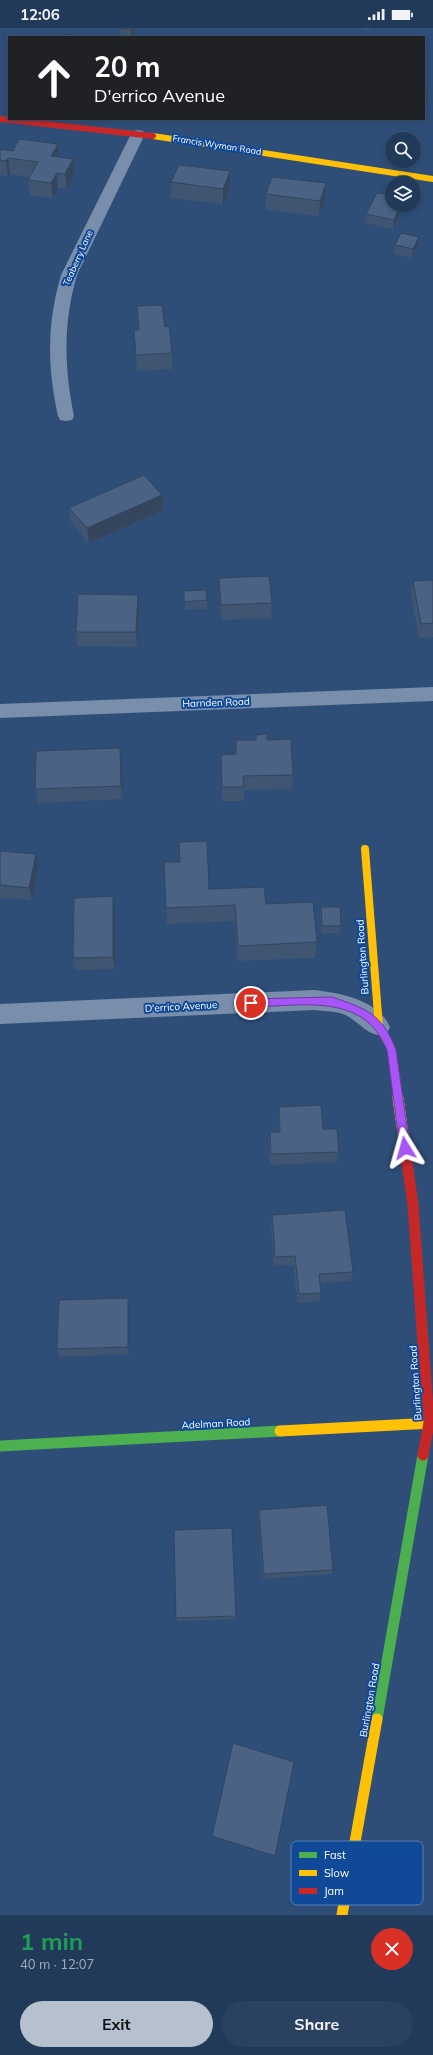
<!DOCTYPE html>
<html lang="en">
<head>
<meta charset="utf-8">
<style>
  body { margin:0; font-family:Mulish,sans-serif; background:#2a4160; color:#f1f3f6; height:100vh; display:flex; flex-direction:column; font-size:15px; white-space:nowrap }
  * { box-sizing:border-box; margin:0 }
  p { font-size:13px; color:#a2adbb }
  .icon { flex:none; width:22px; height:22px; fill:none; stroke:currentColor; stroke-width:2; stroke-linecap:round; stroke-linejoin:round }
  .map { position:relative; height:1887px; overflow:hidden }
  .side { display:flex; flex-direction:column; background:#223a5a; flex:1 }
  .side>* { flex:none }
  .guide { position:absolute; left:8px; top:8px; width:417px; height:84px; border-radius:0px; box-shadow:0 2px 6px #0003,0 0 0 1px #3f5470; background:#202124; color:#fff; overflow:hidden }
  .fabs { position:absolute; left:385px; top:104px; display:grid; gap:8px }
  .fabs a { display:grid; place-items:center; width:36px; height:36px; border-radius:50%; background:#223a5a; box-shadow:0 2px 6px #0003,0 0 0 1px #3f5470; font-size:20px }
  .pin { position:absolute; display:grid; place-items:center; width:34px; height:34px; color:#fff; margin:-17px; border:2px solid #fff; border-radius:50%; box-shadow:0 1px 4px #0007 }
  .me { position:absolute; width:44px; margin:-22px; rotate:352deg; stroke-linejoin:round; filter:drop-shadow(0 0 3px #0008) }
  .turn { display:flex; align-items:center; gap:14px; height:84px; padding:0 20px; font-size:18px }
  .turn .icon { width:52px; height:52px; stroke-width:2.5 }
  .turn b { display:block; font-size:28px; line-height:34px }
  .round { display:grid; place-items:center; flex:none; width:42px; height:42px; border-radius:21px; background:#2a4160 }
  .head { display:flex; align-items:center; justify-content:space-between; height:68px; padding:0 20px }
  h1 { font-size:24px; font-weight:700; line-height:30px; color:#1e9e55 }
  .cta { display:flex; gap:8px; margin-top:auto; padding:8px 20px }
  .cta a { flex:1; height:46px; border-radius:24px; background:#b6c1d0; color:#111; font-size:16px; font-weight:700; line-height:46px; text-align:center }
  .cta a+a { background:#2a4160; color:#f1f3f6 }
  .status { display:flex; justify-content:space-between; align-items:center; height:28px; padding:0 20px; background:#223a5a; direction:ltr }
  .status svg { height:11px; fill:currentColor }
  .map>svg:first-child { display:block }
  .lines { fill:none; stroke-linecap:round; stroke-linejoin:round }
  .street { fill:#788eab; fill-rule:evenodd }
  .fast { stroke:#4caf50; stroke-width:11 }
  .slow-far2 { stroke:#ffc107; stroke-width:6 }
  .slow-far1 { stroke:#ffc107; stroke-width:8 }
  .slow { stroke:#ffc107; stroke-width:11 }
  .jam-far1 { stroke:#c62828; stroke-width:6 }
  .jam { stroke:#c62828; stroke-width:11 }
  .wall { fill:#405572 }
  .shaded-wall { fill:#34455d }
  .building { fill:#4a6385; stroke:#34455d }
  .route { fill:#a855f7; stroke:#6d37a1 }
  .labels { text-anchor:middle; stroke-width:4; stroke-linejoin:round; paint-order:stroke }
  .far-street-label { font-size:9px; fill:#fff; stroke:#0f4997 }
  .street-label { font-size:10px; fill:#fff; stroke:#0f4997 }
  .key { fill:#0f4997; stroke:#5780b6; stroke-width:1 }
  .key-label { font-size:11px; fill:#fff }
</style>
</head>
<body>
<div class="status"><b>12:06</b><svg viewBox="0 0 49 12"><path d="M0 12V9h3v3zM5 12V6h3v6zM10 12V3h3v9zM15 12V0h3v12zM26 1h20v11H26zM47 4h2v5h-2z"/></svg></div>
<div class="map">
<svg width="433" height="1887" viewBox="0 0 433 1887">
  <rect width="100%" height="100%" fill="#2e4e78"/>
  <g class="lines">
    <g class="street">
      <path d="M138 102 143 103 145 106 77 247C63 295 64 339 74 388L72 392 66 393 60 392 58 388C47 339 47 295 61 247L131 106 133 103Z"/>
      <path d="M433 659V673L0 690V676Z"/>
      <path d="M314 962C341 965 378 972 390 999L387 1006C369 1012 359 992 343 986 334 983 323 983 314 982L0 996V976Z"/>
    </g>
    <g class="fast">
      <path d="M0 1418 280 1403"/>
      <path d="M377 1691 423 1427"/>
    </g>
    <path class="slow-far2" d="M153 108 433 151"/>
    <path class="slow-far1" d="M365 821 379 999 392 1022 399 1071"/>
    <g class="slow">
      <path d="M398 1070 405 1120"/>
      <path d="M280 1403 433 1395"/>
      <path d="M342 1887 377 1691"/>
    </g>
    <path class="jam-far1" d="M0 91 153 108"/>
    <path class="jam" d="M405 1120 413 1177 429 1395 423 1427"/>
  </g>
  <g class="wall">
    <path d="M120 0H134L135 7 133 9H120Z"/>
    <path d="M358 0H372L368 3Z"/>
    <path d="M58 116 59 129 74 146 67 161 58 160 53 170 30 167 28 152 30 149 10 146 8 148 0 147V121L13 123Z"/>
    <path d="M171 154 230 159 223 176 171 170Z"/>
    <path d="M326 155 325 171 319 188 266 182V166Z"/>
    <path d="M392 177H403L393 201 365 195 366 186Z"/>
    <path d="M419 209 418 218 412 230 394 226 395 217Z"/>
    <path d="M137 278 165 299 172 325V341L137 343 134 302H138Z"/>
    <path d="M162 467 163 482 89 515 71 495 69 480Z"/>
    <path d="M219 550 272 575 271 590 221 592 219 565Z"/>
    <path d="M433 552V609L419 610 411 568 413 553Z"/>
    <path d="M184 563 207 572V581L185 582Z"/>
    <path d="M139 581 137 619 77 618 76 604Z"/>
    <path d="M256 707 267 712 293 747 292 761 244 762V773H222L221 727 236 726V712H256Z"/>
    <path d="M120 720 122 734 123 771 38 775 35 761Z"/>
    <path d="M179 814 209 861 266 876 317 914 315 930 237 933 235 893 167 896 164 834H180Z"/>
    <path d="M0 823 38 839 32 872 0 870Z"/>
    <path d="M321 879 341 898 340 905H321L320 886Z"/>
    <path d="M114 881 115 941 75 942 73 930Z"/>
    <path d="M279 1079 323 1101 339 1124 337 1134 270 1137 269 1115 270 1104H279L278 1090Z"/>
    <path d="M272 1187 353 1244 351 1253 320 1255 321 1265 319 1273 298 1275 293 1237 274 1238 271 1196Z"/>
    <path d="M128 1270 129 1279V1326L60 1329 57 1321Z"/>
    <path d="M259 1482 333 1542 331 1546 263 1551 258 1487Z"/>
    <path d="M236 1588 235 1591 177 1593 176 1590Z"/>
  </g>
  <g class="shaded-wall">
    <path d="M133 0H134L135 7 133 9H132L131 2Z"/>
    <path d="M428 61 427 70 424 75V68Z"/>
    <path d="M58 116 59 132 51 128Z"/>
    <path d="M8 130 10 146 8 148 6 133Z"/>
    <path d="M73 131 74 146 67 161 65 146Z"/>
    <path d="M230 143V159L223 176V161Z"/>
    <path d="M57 145 58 160 53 170 51 155Z"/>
    <path d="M326 155 325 171 319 188 320 173Z"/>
    <path d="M400 177H403V179L393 201 394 192Z"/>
    <path d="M419 209 418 218 412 230 413 221Z"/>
    <path d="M162 467 163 482 89 515 87 500Z"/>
    <path d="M138 567 139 581 137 619 136 604Z"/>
    <path d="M120 720 122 734 123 771 121 758Z"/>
    <path d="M36 826 38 839 32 872 29 860Z"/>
    <path d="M113 868 114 881 115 941 113 929Z"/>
    <path d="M128 1270 129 1279V1326L128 1319Z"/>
  </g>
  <g class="building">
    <path d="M120 0H133L131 2Z"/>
    <path d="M71 6 72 9H55Z"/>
    <path d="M424 60 428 61 424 68Z"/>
    <path d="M19 111 58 116 51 128 73 131 65 146 57 145 51 155 28 152 38 134 8 130 6 133 0 132V121L13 123Z"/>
    <path d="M179 137 230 143 223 161 171 154Z"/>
    <path d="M272 149 326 155 320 173 266 166Z"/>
    <path d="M377 165 392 167V177H400L394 192 366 186Z"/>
    <path d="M401 205 419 209 413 221 395 217Z"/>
    <path d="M162 277 165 299 169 298 172 325 136 327 134 302H139L137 278Z"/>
    <path d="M144 447 162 467 87 500 69 480Z"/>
    <path d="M269 548 272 575 221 577 219 550Z"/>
    <path d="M433 552V595L421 596 413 553Z"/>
    <path d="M206 562 207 572 184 574V563Z"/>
    <path d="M78 566 138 567 136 604H76Z"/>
    <path d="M267 706V712L291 711 293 747 243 748 244 759H222L221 727 236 726V712H256V707Z"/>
    <path d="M120 720 121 758 35 761 36 723Z"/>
    <path d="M207 813 209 861 264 859 266 876 313 874 317 914 238 918 235 877 166 880 164 834H180L179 814Z"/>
    <path d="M0 823 36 826 29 860 0 857Z"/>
    <path d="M113 868V929L73 930 74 870Z"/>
    <path d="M321 879H340L341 898H322Z"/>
    <path d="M321 1077 323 1101H337L339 1124 271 1126 270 1104H280L279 1079Z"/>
    <path d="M345 1182 353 1244 319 1246 321 1265 299 1266 295 1228 275 1229 272 1187Z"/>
    <path d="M128 1270V1319L57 1321 59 1272Z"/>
    <path d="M327 1477 333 1542 264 1546 259 1482Z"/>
    <path d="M232 1500 236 1588 176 1590 174 1502Z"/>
    <path d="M233 1715 294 1734 275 1828 212 1808Z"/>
  </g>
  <path class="route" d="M332 969C366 981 382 985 396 1022L410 1120 408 1123H402L400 1120 387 1022C364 964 302 978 251 979L247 975 251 971Z"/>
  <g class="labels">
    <g class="far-street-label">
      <text transform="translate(217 117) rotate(9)" y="3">Francis Wyman Road</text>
      <text transform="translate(78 230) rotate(-66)" y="3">Teaberry Lane</text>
    </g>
    <g class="street-label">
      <text transform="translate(216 674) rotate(-2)" y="4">Harnden Road</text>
      <text transform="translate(362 929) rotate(-94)" y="4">Burlington Road</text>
      <text transform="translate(181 978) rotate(-3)" y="4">D'errico Avenue</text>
      <text transform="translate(415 1355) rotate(-94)" y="4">Burlington Road</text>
      <text transform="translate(216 1395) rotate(-3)" y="4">Adelman Road</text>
      <text transform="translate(369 1672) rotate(-80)" y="4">Burlington Road</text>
    </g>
  </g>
  <rect x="291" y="1813" width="132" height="64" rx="6" class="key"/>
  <rect x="299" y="1824" width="18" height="6" fill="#4caf50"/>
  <rect x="299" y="1842" width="18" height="6" fill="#ffc107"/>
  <rect x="299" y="1860" width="18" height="6" fill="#c62828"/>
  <g class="key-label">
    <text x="324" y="1831">Fast</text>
    <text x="324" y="1849">Slow</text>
    <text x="324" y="1867">Jam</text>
  </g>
</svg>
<div class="fabs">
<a><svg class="icon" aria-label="search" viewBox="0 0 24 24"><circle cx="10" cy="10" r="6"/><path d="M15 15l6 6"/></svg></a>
<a><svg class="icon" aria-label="layers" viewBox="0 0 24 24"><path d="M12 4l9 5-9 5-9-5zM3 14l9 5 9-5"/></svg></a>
</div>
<div class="pin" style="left:251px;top:975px;background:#d93025"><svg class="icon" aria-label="arrive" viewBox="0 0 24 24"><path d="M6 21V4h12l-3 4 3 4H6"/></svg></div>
<svg class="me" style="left:405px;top:1120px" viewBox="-20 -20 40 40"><path d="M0-17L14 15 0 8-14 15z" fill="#a855f7" stroke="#fff" stroke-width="4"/></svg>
<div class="guide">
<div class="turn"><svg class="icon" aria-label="ahead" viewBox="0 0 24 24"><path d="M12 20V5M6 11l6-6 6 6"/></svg><div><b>20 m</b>D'errico Avenue</div></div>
</div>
</div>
<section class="side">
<div class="head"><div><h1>1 min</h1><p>40 m · 12:07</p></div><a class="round" style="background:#d93025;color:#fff"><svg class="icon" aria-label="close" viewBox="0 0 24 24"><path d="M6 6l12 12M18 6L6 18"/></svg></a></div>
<div class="cta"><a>Exit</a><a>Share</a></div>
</section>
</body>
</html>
